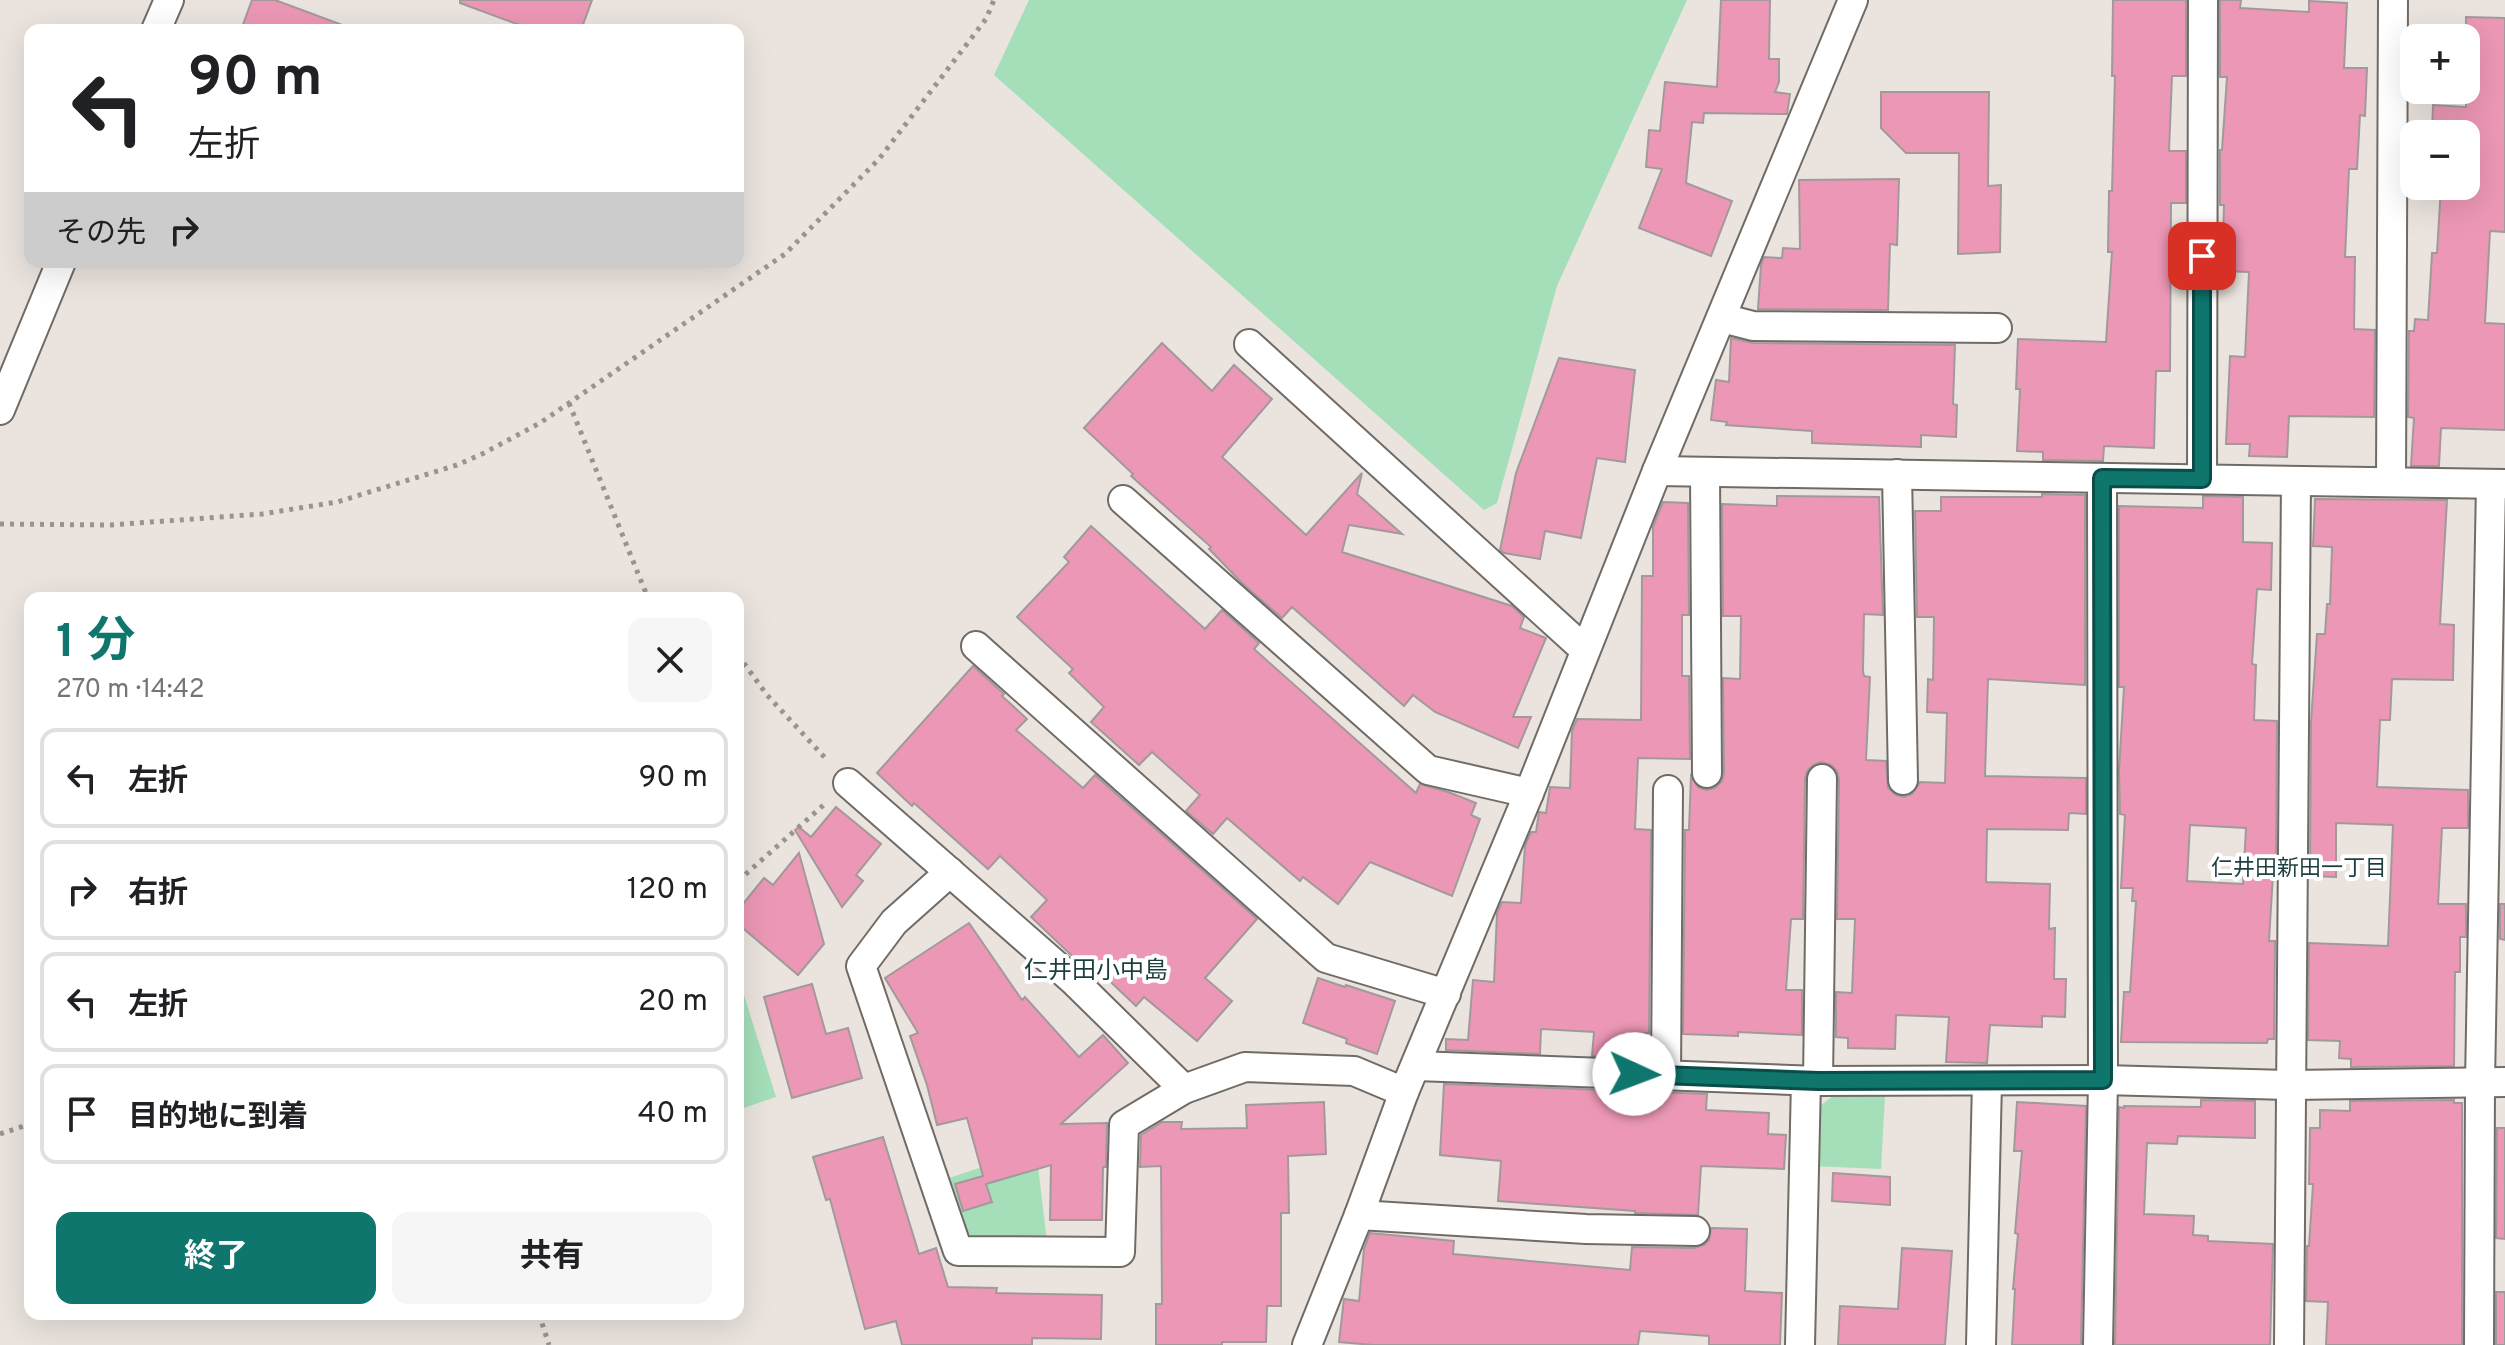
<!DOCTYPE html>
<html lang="ja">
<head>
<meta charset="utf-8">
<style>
  body { margin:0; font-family:Overpass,"Noto Sans JP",sans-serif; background:#f6f6f6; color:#202124; height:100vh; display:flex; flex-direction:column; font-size:30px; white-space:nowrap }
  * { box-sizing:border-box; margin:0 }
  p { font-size:26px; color:#757577 }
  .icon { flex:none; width:44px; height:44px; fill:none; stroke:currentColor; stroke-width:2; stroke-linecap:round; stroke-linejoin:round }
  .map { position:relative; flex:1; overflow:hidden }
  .panel { position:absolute; left:24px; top:592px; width:720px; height:728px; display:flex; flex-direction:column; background:#fff; border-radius:16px; box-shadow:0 8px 32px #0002 }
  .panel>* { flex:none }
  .guide { position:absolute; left:24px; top:24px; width:720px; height:244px; border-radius:16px; box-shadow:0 8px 32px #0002; background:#fff; color:#202124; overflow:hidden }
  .controls { position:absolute; left:2400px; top:24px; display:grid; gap:16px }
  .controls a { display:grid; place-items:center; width:80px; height:80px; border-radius:16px; background:#fff; box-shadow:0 8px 32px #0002; font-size:40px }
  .pin { position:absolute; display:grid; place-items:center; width:68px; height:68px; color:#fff; margin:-34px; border-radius:16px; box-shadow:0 4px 12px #0006 }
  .me { position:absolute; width:88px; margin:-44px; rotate:92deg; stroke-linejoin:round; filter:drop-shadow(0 0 6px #0008) }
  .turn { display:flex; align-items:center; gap:28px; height:168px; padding:0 32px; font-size:36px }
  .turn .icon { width:104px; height:104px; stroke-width:2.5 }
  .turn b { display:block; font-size:56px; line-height:68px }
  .then { display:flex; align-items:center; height:76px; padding:0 32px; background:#0003; gap:16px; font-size:30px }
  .round { display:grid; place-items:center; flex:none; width:84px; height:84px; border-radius:16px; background:#f6f6f6 }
  .summary { display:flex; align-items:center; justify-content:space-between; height:136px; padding:0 32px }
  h1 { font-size:48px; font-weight:700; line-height:60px; color:#0f766e }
  .cta { display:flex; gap:16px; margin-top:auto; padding:16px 32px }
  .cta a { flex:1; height:92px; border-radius:16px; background:#0f766e; color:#fff; font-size:32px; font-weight:700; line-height:92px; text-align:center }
  .cta a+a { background:#f6f6f6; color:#202124 }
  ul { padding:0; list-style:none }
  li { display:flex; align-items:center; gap:24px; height:100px; margin:0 16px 12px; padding:0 16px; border:4px solid #e0e0e0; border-radius:16px }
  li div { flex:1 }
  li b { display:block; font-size:30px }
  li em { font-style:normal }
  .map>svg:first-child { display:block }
  .green { fill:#a5dfb9 }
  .building { fill:#ec97b6; stroke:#a2999c; stroke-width:2; fill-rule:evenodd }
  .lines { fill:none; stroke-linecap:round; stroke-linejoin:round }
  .street-casing { stroke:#716b66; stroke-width:32 }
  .path { stroke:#99948f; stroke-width:5; stroke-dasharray:4 6; stroke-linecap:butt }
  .street { stroke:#fff; stroke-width:28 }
  .route-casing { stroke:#0a4d48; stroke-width:20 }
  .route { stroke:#0f766e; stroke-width:14 }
  .labels { text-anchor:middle; stroke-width:8; stroke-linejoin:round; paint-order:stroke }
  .neighbourhood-label { font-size:22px; fill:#1c3e3f; stroke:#fff }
  .quarter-label { font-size:24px; fill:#1c3e3f; stroke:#fff }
</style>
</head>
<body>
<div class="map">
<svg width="2505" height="1345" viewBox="0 0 2505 1345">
  <rect width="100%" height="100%" fill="#ebe4de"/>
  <g class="green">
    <path d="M1029 0H1687L1557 286 1497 503 1484 510 994 75Z"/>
    <path d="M738 976 776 1097 738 1110Z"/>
    <path d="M1835 1094 1885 1096 1881 1169 1811 1166 1814 1111Z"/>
    <path d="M1036 1149 1047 1242 977 1244 964 1229 949 1178Z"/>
  </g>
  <g class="building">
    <path d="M252 0H275L348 27 347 30H241Z"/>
    <path d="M460 0H592L581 30H533L460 3Z"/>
    <path d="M1721 0H1770L1769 59H1779V82L1775 92 1790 94 1787 114 1704 113 1703 123 1692 122 1686 183 1732 201 1711 256 1639 228 1662 169 1646 167 1649 130 1660 131 1665 82 1717 87Z"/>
    <path d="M2113 0H2186V76H2172L2169 151H2186V203H2171L2170 371H2156L2154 448 2104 446 2103 461 2043 460V452L2017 451 2020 389H2016L2018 339 2106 342 2112 252H2108L2109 191H2112L2115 76H2112Z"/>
    <path d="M2220 0H2241L2240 8 2309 12V1L2347 3 2344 68H2367L2365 116 2360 115 2357 169H2349L2345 257H2355L2354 329 2375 330 2374 417 2289 416 2287 457 2249 456 2250 444H2226L2230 356 2245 357 2249 272 2222 271 2224 205H2220V150H2222L2227 77H2220Z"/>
    <path d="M2466 17 2505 18V232L2490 231 2485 323 2505 324V430L2441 428 2439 466H2411L2414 418 2408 417 2409 331H2414L2415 319 2428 320 2432 253H2437L2441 186H2466V134H2432L2433 105 2466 107Z"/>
    <path d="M1881 92H1989L1988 186 2001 185 2000 252 1958 254 1959 153H1906L1881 128Z"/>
    <path d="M1899 179 1897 245 1890 244 1888 310 1758 309 1761 265 1764 257 1782 258 1783 248 1800 249 1799 180Z"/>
    <path d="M1731 338 1753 343 1955 345 1953 404 1957 405 1956 437 1921 435V447L1812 443V431L1726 425 1727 422 1711 420 1716 380 1729 382Z"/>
    <path d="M1162 343 1212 391 1234 365 1272 399 1222 457 1306 535 1362 473 1357 494 1402 534 1349 525 1342 552 1512 606 1524 617 1520 628 1546 638 1513 717H1531L1518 748 1435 712 1413 695 1404 706 1292 607 1282 618 1244 585 1209 549 1211 547 1131 476 1133 474 1084 428Z"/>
    <path d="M1559 358 1635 370 1625 462 1597 458 1581 538 1545 531 1540 559 1504 553 1500 550 1516 473Z"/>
    <path d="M2042 494 2085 495V685L1988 679 1985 776 2086 778V814L2069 813 2068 830 1987 829 1986 882 2050 884 2049 929 2055 928 2054 979H2066L2065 1017 2042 1016V1027L1990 1025 1987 1063 1946 1062 1949 1017 1896 1015 1895 1049 1848 1048V1038L1836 1037V992L1852 993 1855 919H1837L1839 779 1837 771 1831 765 1821 762 1813 765 1807 771 1805 778 1803 919H1791L1786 990H1802V1035L1738 1032V1036L1683 1034 1685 830H1689L1691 776 1698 787 1706 790 1715 788 1722 781 1724 773 1723 678 1740 679 1741 616H1723L1722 504 1777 506V496L1879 497 1883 615 1864 614 1863 671 1864 676 1870 677 1866 760 1886 761 1888 788 1896 795 1904 797 1912 794 1920 782 1945 783 1947 713 1927 712 1928 679 1933 680 1934 617H1917L1915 511H1941V497H2042Z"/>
    <path d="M2203 496 2243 497V542L2272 543 2271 590 2257 589 2252 664 2256 665 2254 720 2277 721 2276 874H2273L2269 941H2275L2274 1039H2268L2267 1043 2121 1042 2124 992H2130L2136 901H2132L2133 888H2121L2125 815 2120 814 2119 770 2124 687H2119V506L2203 508ZM2190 825 2246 828 2243 884 2187 881Z"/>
    <path d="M2315 499 2447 500 2440 624 2454 625 2453 680 2392 679 2390 720H2380L2377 787 2468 790V828H2442L2438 904H2466V937H2460V972H2455L2454 1066 2351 1067V1059L2339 1058 2340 1041 2308 1040 2309 943 2388 946 2393 825 2336 823V877L2310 876 2311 722 2317 634H2325L2327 604H2330L2332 547 2313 546Z"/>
    <path d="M1663 502 1688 503 1689 615H1682V676H1689L1690 759 1638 758 1635 829 1651 830 1649 1033H1644V1036L1623 1034 1622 1057 1592 1056 1594 1032 1541 1029 1540 1054 1446 1050V1039L1468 1040 1473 980 1494 982 1497 913 1502 902 1521 903 1525 846 1531 832H1536L1539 812 1546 813 1550 787 1570 788 1572 731 1577 719 1641 720 1642 576H1653V527Z"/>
    <path d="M1091 526 1205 629 1222 610 1259 643 1254 649 1416 793 1420 784 1451 793 1476 803 1471 815 1480 819 1452 896 1370 862 1338 904 1303 877 1300 881 1227 818 1213 834 1186 811 1200 795 1152 752 1139 765 1091 722 1104 707 1069 673 1073 669 1017 617 1069 562 1064 557Z"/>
    <path d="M973 666 1004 694 1002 696 1027 719 1016 730 1083 788 1095 775 1257 919 1205 978 1232 1001 1197 1041 1144 997 1136 1006 1095 967 1089 972 1031 917 1047 900 1000 856 988 869 914 803 912 806 877 773Z"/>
    <path d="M836 807 881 844 856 875 863 881 842 907 795 830 799 827 811 837Z"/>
    <path d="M799 853 824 944 798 975 738 924V910L764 878 773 885Z"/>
    <path d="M2500 904H2505V940L2500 939Z"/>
    <path d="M969 923 1022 1000 1025 997 1079 1057 1103 1035 1128 1063 1061 1124 1107 1123 1106 1167H1103L1102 1220H1050L1051 1165 986 1184 992 1202 963 1211 955 1184 983 1176 967 1118 937 1125 927 1085 910 1036 918 1033 885 978Z"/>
    <path d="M1318 978 1345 987 1346 985 1395 1001 1377 1054 1346 1043 1347 1039 1303 1023Z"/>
    <path d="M812 984 826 1034 848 1028 862 1078 792 1098 764 997Z"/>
    <path d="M1444 1084 1707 1094 1706 1110 1769 1113 1768 1134 1786 1135 1784 1169 1701 1166 1698 1215 1635 1213V1211L1498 1201 1501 1161 1440 1155Z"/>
    <path d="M2201 1100 2255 1101V1138L2178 1136 2177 1144 2147 1143 2144 1214 2194 1216 2193 1235 2208 1236V1241L2273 1244 2270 1345H2115L2119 1107 2124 1108V1106L2201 1107Z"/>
    <path d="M2454 1100V1103H2462V1345H2326L2328 1302 2306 1301 2307 1246H2309L2313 1184H2309L2310 1128H2320V1110L2350 1111V1101Z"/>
    <path d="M1324 1102 1326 1154 1288 1156 1289 1213H1281V1306H1267L1266 1342H1222V1345H1156V1304H1162L1161 1166 1140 1167 1141 1135 1162 1122H1182L1181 1129 1247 1128 1246 1105Z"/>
    <path d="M2017 1102 2086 1106 2081 1345H2012L2015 1289H2013L2018 1234 2015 1233 2022 1151H2014Z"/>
    <path d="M2497 1128H2505V1239L2496 1238Z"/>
    <path d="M883 1137 919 1254 936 1248 948 1287 997 1288 996 1293 1102 1295 1101 1339 1032 1338V1345H902L896 1321 865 1329 830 1199 826 1200 813 1157Z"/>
    <path d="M1833 1173 1890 1177V1205L1832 1201Z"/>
    <path d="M1711 1228 1747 1229 1745 1291 1782 1293 1780 1345H1709V1336L1640 1331 1638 1345H1373L1339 1342 1344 1299 1359 1301 1364 1249 1370 1233 1454 1241 1453 1254 1630 1270 1632 1247 1695 1248 1704 1245 1709 1240Z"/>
    <path d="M1902 1248 1952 1251 1945 1345H1838L1840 1306 1898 1309Z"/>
    <rect x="2496" y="1292" width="9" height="53"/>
  </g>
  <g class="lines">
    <defs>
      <g id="street">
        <path d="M156 30 169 0"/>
        <path d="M1722 318 1753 326 1997 328"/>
        <path d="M1249 344 1585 650"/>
        <path d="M0 410 61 262"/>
        <path d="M1657 471 2505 484"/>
        <path d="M1705 472 1707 773"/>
        <path d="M1897 474 1903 780"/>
        <path d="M2202 479 2203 0"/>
        <path d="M2391 482 2393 0"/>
        <path d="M1123 500 1428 770 1529 793"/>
        <path d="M976 646 1326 958 1446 994"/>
        <path d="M848 783 1074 981 1184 1089 1245 1067 1354 1071 1404 1092"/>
        <path d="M950 872 894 922 861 966 958 1251 1120 1252 1124 1125 1184 1089"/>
        <path d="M1416 1066 1818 1081 2103 1080 2291 1085 2505 1082"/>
        <path d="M1666 1075 1668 790"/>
        <path d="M1818 1081 1822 779"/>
        <path d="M1359 1215 1586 1229 1695 1231"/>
        <path d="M1307 1345 1359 1215 1404 1092 1529 793 1657 471 1853 0"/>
        <path d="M1800 1345 1806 1081"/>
        <path d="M1981 1345 1987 1081"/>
        <path d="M2098 1345 2103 1080 2102 478"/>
        <path d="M2289 1345 2296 481"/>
        <path d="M2479 1345 2480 1082 2491 484"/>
      </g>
    </defs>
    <use href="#street" class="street-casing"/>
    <g class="path">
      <path d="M569 403 648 598"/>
      <path d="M0 524 110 525 262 514 337 502 457 465 484 453 540 423 785 254 879 159 986 19 994 0"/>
      <path d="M738 655 767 695 828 761"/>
      <path d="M738 881 827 802"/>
      <path d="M0 1134 30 1124"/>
      <path d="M539 1314 549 1345"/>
    </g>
    <use href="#street" class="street"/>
  </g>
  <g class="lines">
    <defs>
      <path id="route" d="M1634 1074 1818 1081 2103 1080 2102 478 2202 479V256"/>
    </defs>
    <use href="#route" class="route-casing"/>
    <use href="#route" class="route"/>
  </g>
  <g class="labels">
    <g class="neighbourhood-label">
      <text x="2299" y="875">仁井田新田一丁目</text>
    </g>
    <g class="quarter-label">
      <text x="1096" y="978">仁井田小中島</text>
    </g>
  </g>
</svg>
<div class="controls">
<a>+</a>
<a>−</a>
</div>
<div class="pin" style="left:2202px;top:256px;background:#d93025"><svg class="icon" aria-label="arrive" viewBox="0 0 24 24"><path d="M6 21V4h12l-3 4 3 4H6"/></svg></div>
<svg class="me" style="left:1634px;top:1074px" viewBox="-20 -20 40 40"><circle r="19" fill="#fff"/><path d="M0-13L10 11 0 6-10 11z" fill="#0f766e"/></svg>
<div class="guide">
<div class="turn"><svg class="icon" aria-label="left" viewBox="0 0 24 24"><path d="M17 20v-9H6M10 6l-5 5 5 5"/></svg><div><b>90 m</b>左折</div></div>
<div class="then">その先<svg class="icon" aria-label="right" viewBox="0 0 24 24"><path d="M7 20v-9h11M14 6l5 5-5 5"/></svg></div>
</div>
<section class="panel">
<div class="summary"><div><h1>1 分</h1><p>270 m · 14:42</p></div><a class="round"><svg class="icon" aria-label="close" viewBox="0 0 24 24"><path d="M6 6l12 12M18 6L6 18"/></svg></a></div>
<ul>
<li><svg class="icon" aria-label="left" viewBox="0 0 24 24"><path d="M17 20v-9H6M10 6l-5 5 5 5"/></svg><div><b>左折</b></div><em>90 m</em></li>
<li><svg class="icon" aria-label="right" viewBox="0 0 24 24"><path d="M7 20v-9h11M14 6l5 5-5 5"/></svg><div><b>右折</b></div><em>120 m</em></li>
<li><svg class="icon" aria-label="left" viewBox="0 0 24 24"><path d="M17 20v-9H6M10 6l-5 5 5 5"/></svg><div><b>左折</b></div><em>20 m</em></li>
<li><svg class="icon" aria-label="arrive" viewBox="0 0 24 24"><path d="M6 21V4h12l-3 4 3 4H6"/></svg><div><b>目的地に到着</b></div><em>40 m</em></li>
</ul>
<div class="cta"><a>終了</a><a>共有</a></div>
</section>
</div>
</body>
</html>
